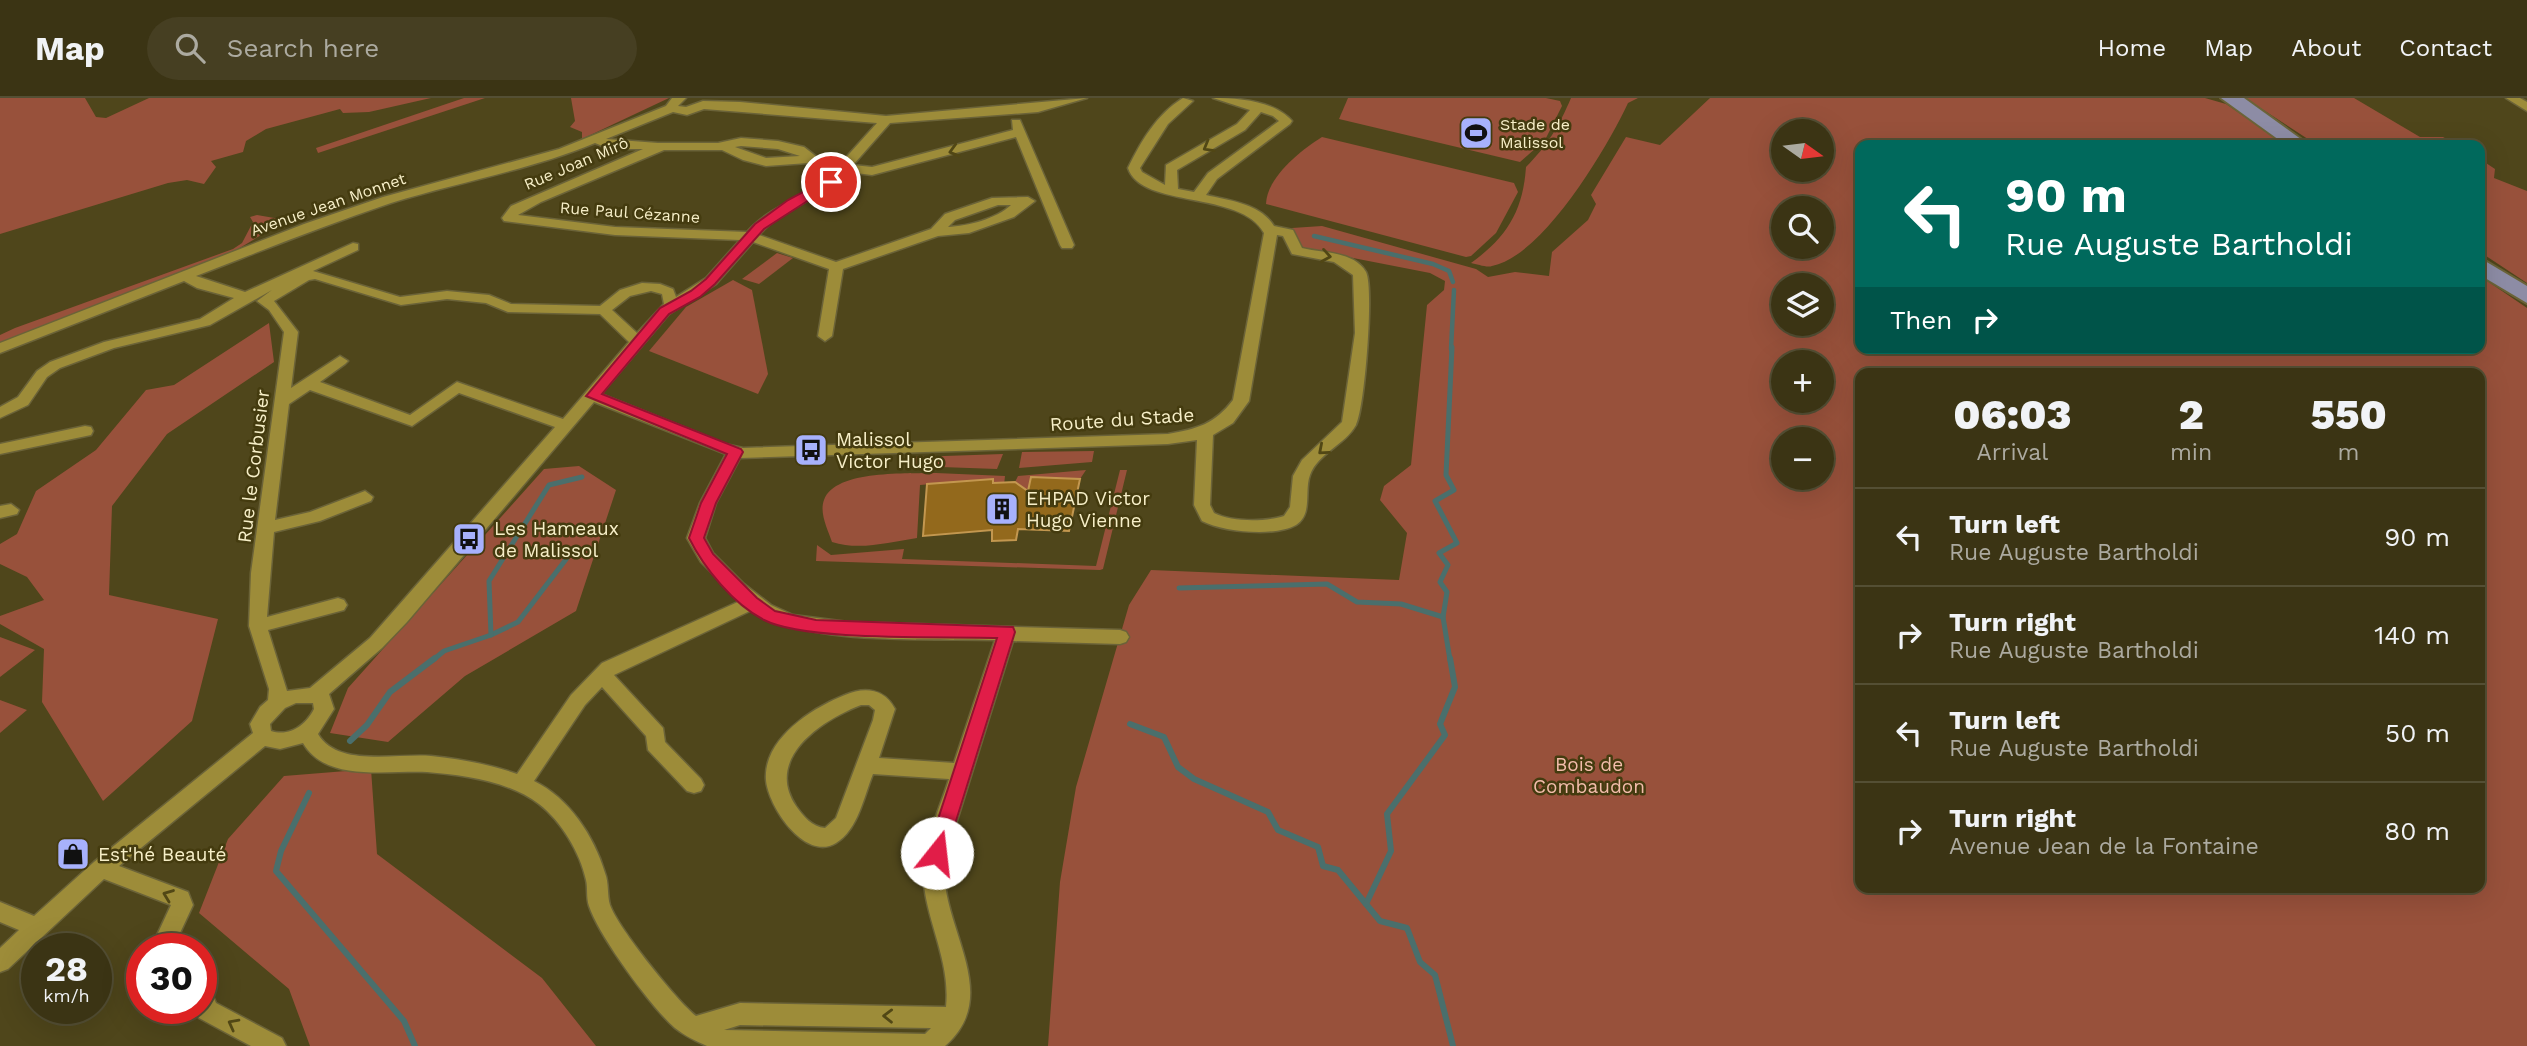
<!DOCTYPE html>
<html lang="en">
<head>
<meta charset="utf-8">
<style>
  body { margin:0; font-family:"Work Sans",sans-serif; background:#463f22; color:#f1f3f6; height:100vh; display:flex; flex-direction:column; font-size:26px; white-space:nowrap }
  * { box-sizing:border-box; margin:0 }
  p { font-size:23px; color:#acaaa0 }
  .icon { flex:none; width:38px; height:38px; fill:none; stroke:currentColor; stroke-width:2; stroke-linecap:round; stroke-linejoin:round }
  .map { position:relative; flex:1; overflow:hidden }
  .drawer { position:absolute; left:1855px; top:270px; width:630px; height:525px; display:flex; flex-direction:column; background:#3b3414; border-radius:14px; box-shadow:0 7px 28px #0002,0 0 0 2px #544f34 }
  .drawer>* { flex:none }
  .guide { position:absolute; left:1855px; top:42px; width:630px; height:214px; border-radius:14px; box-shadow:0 7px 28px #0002,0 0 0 2px #544f34; background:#00695c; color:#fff; overflow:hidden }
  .needle { width:46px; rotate:104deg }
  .buttons { position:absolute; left:1771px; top:21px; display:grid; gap:14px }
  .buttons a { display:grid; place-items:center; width:63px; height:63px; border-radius:50%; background:#3b3414; box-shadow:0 7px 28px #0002,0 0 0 2px #544f34; font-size:35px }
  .speed { position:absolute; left:21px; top:835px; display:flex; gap:14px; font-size:35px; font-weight:700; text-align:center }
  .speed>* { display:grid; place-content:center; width:91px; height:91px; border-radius:50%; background:#3b3414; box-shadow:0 7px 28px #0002,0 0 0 2px #544f34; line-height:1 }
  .speed small { font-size:18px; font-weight:400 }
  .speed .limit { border:10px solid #d22; background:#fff; color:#111 }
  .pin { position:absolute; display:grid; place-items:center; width:60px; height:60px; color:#fff; margin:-30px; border:4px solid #fff; border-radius:50%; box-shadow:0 2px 7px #0007 }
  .me { position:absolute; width:77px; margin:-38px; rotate:16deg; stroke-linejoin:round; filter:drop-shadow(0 0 5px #0008) }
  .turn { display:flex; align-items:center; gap:24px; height:147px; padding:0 35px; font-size:32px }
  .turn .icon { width:91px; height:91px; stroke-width:2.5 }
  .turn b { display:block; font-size:49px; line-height:60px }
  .then { display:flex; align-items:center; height:66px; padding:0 35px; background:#0003; gap:14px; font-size:26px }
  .eta { display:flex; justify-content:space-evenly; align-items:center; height:119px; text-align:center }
  .eta b { font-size:42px; font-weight:800; line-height:49px }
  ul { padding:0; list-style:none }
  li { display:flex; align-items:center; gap:21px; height:98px; padding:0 35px; border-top:2px solid #544f34 }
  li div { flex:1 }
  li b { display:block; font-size:26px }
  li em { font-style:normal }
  header { display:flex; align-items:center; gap:42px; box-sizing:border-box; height:98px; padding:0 35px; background:#3b3414; border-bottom:2px solid #544f34 }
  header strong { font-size:33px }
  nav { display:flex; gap:38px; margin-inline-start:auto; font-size:24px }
  .search { width:490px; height:63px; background:#463f22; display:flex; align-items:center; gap:18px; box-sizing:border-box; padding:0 24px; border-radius:38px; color:#acaaa0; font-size:26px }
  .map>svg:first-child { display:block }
  .green { fill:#98513b; fill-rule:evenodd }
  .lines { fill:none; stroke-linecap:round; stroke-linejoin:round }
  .stream-far2 { stroke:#4a6f6c; stroke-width:4.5 }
  .stream-far1 { stroke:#4a6f6c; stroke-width:5 }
  .stream { stroke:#4a6f6c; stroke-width:6 }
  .building { fill:#93691c; stroke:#c3974f; stroke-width:2 }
  .minor-casing { stroke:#6b6338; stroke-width:3 }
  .primary-casing { stroke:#6b6338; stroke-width:4 }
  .minor { fill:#9d8c39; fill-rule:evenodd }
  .primary { fill:#8d8ca5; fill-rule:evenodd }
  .oneway { stroke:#514715 }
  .route { fill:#e11d48; stroke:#92132f; stroke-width:2 }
  .labels { text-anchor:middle; stroke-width:5; stroke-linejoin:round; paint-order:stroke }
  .far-poi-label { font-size:16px; fill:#f7efc8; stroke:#443b0f; text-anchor:start }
  .far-street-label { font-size:16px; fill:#f7efc8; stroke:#443b0f }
  .street-label { font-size:19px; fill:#f7efc8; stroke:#443b0f }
  .poi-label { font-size:19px; fill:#f7efc8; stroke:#443b0f; text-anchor:start }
  .park-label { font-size:19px; fill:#f3bcab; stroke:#443b0f }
</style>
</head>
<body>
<header>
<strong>Map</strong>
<div class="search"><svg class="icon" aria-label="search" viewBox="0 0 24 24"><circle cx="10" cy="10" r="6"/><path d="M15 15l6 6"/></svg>Search here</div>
<nav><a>Home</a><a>Map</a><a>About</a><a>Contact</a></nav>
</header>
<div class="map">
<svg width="2527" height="948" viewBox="0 0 2527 948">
  <rect width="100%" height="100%" fill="#4f461b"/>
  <g class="green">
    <path d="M0 0H85L96 19 106 20 149 0H431L369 14 343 15 340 11 266 31 246 43 243 54 211 63 216 69 204 86 187 82 168 85 0 136Z"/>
    <path d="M464 0H485L318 55 316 50Z"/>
    <path d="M571 0H669L582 41V34L570 29 575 23Z"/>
    <path d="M1348 0H1546L1560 3 1562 8 1545 42 1520 64 1339 21Z"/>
    <path d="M1571 0H1638L1628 5C1607 50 1543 158 1492 168 1487 170 1477 166 1471 165 1507 139 1523 113 1526 69 1548 47 1559 28 1571 0Z"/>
    <path d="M1710 0H2205L2226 6 2286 47H1860V250H2480V178L2527 210V948H1048L1060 784 1076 689 1129 507 1151 472 1399 482 1407 435 1380 402 1384 388 1411 367 1427 207 1444 192 1445 183 1430 175 1307 151 1299 148 1292 130 1322 128 1476 171 1488 179 1515 174 1549 178 1552 154 1588 122 1596 106 1591 97 1626 39 1660 47ZM1783 33H1822V72H1783ZM1783 110H1822V149H1783ZM1783 187H1822V226H1783ZM1783 264H1822V303H1783ZM1860 275H2480V789H1860ZM1783 341H1822V380H1783Z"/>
    <path d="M2245 0H2354L2420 39H2443L2457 47H2317Z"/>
    <path d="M1322 39 1514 85 1518 94 1496 135 1471 158 1466 159 1266 106C1267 79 1300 53 1322 39Z"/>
    <path d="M2480 61 2495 71 2494 80 2527 93V185L2480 154Z"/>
    <path d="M257 117 286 122 238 151 0 247V237L15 230 233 151 242 145 253 124 250 119Z"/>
    <path d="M777 155 793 160 759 186 742 181Z"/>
    <path d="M733 182 752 192 768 276 758 296 649 253 686 209Z"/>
    <path d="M269 225 274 264 167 336 112 408 109 497 218 521 192 623 103 703 42 604 44 551 0 526V518L44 502 27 479 0 466V446L17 436 36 393 96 352 146 292 174 287Z"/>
    <path d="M1094 353 1092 364 1019 370 1022 354Z"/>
    <path d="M1003 356 997 371 913 368 915 359Z"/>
    <path d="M579 368 616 392 576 513 465 578 388 644 330 635 348 590 544 371Z"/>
    <path d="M1086 372 1080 381 1031 380 1028 394 1015 384 1018 378Z"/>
    <path d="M1120 372H1127L1103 471 1100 472 816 463 817 447 831 457 904 451 902 461 1096 468Z"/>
    <path d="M936 375 1005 378 1004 387 993 395 992 381 920 387 917 440C889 444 860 453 832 444 828 432 819 415 824 402 835 371 910 376 936 375Z"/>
    <path d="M0 539 35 552 0 579Z"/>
    <path d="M0 602 27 612 0 635Z"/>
    <path d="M371 671 377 756 542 880 596 948H310L289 891 199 815 228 741 284 678Z"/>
  </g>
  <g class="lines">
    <g class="stream-far2">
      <path d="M1314 138 1433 166 1449 173 1453 184"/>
      <path d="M1451 251 1454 192"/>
    </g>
    <g class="stream-far1">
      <path d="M1179 490 1327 486 1357 504 1401 506 1443 519"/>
      <path d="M491 537 518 524 567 460"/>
      <path d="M433 562 444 553 491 537 489 483 549 387 582 379"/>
      <path d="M1450 562 1443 519 1447 494 1440 484 1448 467 1439 455 1457 445 1435 403 1454 392 1446 377 1452 249"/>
    </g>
    <g class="stream">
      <path d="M1130 626 1164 639 1178 669 1194 681 1268 714 1278 732 1318 749 1323 768 1338 772 1380 823 1407 830 1420 864 1435 877 1453 948"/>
      <path d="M350 643 367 627 390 594 435 560"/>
      <path d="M309 695 281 753 276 773 404 923 415 948"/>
      <path d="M1366 806 1391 753 1387 716 1445 637 1440 626 1455 589 1450 560"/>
    </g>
  </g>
  <path class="building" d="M1031 379 1080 381 1069 433 1018 431 1016 442 992 443V432L923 438 927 386 993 381V385L1015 384 1028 393Z"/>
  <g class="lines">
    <defs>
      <g id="minor">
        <path d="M672 0H686L678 8 686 9 703 3 740 4 886 18 1087 0 1038 14 890 25 853 67 872 69 1013 32 1012 22H1020L1074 147 1072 150H1062L1060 147 1016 39 872 77 847 74C823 101 783 109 759 137L836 164 931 131 945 116 992 100 1028 99 1035 103 1014 119 969 135 938 138 843 171 832 238 825 243 818 238 829 171 753 144 716 186 669 216 601 296 725 346 743 350 1168 336C1197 331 1215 326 1233 302L1264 135C1241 92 1141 111 1128 70 1141 43 1157 16 1183 0L1193 3 1168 26 1140 70 1142 74 1165 87 1166 67 1237 26 1250 12 1213 0C1239 0 1275 3 1292 23L1290 26 1217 81 1206 97C1228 102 1261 106 1274 128L1293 132 1302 150C1322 155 1354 153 1366 174 1374 189 1365 310 1356 327 1345 347 1318 355 1310 377 1304 393 1313 416 1296 427 1275 439 1223 434 1202 423L1194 407 1197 342 1168 346 740 360 716 405 705 440 713 455 744 486 771 507 793 517 848 524 1120 532 1126 534 1129 539 1126 544 1120 546 1013 543 945 761C936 825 1006 895 945 948H707C696 943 685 938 675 930 651 909 599 838 589 808 586 799 588 790 586 782 580 754 561 723 539 706 509 683 463 677 427 674 388 672 326 685 303 645L280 651 265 648 119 768 188 794 193 807 173 850H151L171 807 104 781 8 871 0 874V850L19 832 0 824V804L34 818 94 764 253 635 250 626 260 609 268 602 269 591 249 528 251 475 284 234 269 212 257 203 272 192 210 227 114 250 60 270 47 279 28 307 0 320V309L18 299 37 273 50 264 104 244 200 221 234 200 197 190 184 183 0 255V245L304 126 383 99 559 51 666 8ZM704 11 877 25 841 65 822 63 804 49 778 43 741 40 718 45H658L606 41 673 14 687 17ZM1261 14 1273 18 1279 23 1208 75 1194 94 1178 91 1177 72 1245 32ZM595 45 610 51H643L511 108 502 120 504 123 615 137 740 142 706 180 676 199 673 191 660 186 642 185 620 192 600 208 511 206 489 197 447 193 400 199 313 173 358 152V146L353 145 245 194 196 178C261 153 325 127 391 105 459 84 530 72 595 45ZM741 48 778 51 800 58 766 60 735 49ZM664 52H722L743 62 766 68 808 65 814 69 835 72C811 99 771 106 747 134L615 129 518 117 541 104ZM998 107H1011C996 121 968 128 948 129L955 122ZM1277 137 1283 138 1292 156 1334 164 1353 177 1355 235 1342 324 1302 362 1293 378 1290 409 1284 418C1264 424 1232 424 1214 415L1210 407 1213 337 1233 325 1249 303ZM315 181 401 207 447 201 486 205 508 214 600 216 629 244 563 321 457 284 410 317 320 284 345 266 348 263 340 258 291 290 298 234 274 203 309 182ZM651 193 662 196 664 206 637 235 612 212 630 198ZM310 292 412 328 459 295 555 329 370 540 310 590 287 593 268 532 344 512 347 507 344 502 338 500 267 519 274 434 320 423 371 403 373 399 365 393 310 414 275 422 289 306ZM594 304 726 356 700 405 687 440 701 464 740 503 602 565 571 597 517 676C489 666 460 661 431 658 397 655 338 670 318 636L334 611 329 596 382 550 407 524ZM752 512C804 548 931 540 995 542L954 665 879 660 895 611C884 590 864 589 845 597 812 610 763 641 766 682 768 708 805 764 836 745 858 732 864 698 873 676L949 681C941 708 921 749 923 776 925 822 951 862 946 909L740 905 696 918C677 903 618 830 610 807 607 797 609 785 605 775 594 738 569 700 534 683L585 607 602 589 646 638 648 652 687 693 694 695 701 693 704 687 701 681 665 644 663 630 614 577ZM296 605H313L314 611C306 627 290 639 271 633L270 626 285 610ZM861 607H869L875 612 873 622 836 720 825 730C812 729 803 718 796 708 764 660 822 622 861 607ZM740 927 931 930 925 936 724 932Z"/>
        <path d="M2506 0H2520L2527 4V13Z"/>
        <path d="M85 328 91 329 93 333 91 337 0 356V346Z"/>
        <path d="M11 406 19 412 17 416 0 420V408Z"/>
        <path d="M201 886 209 889 216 905 282 940 286 948H251L199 920 195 910H201Z"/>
      </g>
      <g id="primary">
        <path d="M2221 0H2244L2309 47H2286Z"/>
        <path d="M2480 160 2527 188V205L2480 177Z"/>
      </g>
    </defs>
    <use href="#minor" class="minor-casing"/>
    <use href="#primary" class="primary-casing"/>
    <use href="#minor" class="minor"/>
    <use href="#primary" class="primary"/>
  </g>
  <defs><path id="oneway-chevron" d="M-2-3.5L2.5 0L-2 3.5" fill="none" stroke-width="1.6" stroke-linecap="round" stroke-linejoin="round" transform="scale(1.75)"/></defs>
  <g class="oneway">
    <use href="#oneway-chevron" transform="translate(1208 49) rotate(150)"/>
    <use href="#oneway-chevron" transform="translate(954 53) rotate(164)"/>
    <use href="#oneway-chevron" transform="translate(1326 158) rotate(10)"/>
    <use href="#oneway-chevron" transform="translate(1323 352) rotate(139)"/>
    <use href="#oneway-chevron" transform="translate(168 797) rotate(-159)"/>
    <use href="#oneway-chevron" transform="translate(888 918) rotate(-179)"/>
    <use href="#oneway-chevron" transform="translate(233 926) rotate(-152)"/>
  </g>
  <path class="route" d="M827 81 837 84 764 131 715 186 700 199 669 216 602 296 741 351 743 354 716 405 704 440 713 456 757 500 775 513 816 522 1013 529 1015 534 946 755 944 761H930L927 755 997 540C943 538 807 544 764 522 733 506 704 470 689 440L701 405 727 356 586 298 660 210 691 193 706 181 755 126 788 102Z"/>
  <defs>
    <symbol id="stadium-square" viewBox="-11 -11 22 22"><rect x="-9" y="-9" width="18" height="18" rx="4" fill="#a7b1fc" stroke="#443b0f"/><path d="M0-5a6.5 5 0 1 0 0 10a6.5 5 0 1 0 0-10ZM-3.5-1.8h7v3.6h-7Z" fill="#111"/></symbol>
    <symbol id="bus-square" viewBox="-11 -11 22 22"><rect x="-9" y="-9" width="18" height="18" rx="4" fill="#a7b1fc" stroke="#443b0f"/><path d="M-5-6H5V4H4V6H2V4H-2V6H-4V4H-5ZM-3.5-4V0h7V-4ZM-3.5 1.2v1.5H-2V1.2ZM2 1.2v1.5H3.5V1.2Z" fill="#111"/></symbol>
    <symbol id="building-square" viewBox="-11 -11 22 22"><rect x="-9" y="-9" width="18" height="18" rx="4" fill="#a7b1fc" stroke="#443b0f"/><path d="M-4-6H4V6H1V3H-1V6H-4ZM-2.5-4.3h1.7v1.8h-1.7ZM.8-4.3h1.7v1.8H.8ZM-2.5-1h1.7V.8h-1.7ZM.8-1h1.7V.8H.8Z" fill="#111"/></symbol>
    <symbol id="shop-square" viewBox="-11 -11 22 22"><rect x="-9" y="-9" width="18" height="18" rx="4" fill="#a7b1fc" stroke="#443b0f"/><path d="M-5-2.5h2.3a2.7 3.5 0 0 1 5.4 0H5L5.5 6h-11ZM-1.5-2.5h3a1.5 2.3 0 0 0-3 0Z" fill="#111"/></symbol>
  </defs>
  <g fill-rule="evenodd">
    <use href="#stadium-square" x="1457" y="16" width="38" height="38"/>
    <use href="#bus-square" x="792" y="333" width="38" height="38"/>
    <use href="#building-square" x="983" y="392" width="38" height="38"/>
    <use href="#bus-square" x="450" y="422" width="38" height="38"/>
    <use href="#shop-square" x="54" y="737" width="38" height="38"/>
  </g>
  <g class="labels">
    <g class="far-poi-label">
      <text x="1500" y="32">Stade de<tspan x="1500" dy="18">Malissol</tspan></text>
    </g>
    <g class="far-street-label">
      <text transform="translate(576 65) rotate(-23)" y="6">Rue Joan Mirô</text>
      <text transform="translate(328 106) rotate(-19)" y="6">Avenue Jean Monnet</text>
      <text transform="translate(630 114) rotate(4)" y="6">Rue Paul Cézanne</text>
    </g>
    <g class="street-label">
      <text transform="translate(1122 321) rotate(-4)" y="7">Route du Stade</text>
      <text transform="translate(253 368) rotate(-83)" y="7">Rue le Corbusier</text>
    </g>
    <g class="poi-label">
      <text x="836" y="348">Malissol<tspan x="836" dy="22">Victor Hugo</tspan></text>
      <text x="1026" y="407">EHPAD Victor<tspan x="1026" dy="22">Hugo Vienne</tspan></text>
      <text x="494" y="437">Les Hameaux<tspan x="494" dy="22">de Malissol</tspan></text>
      <text x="98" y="763">Est'hé Beauté</text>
    </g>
    <g class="park-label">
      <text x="1589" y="673">Bois de<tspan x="1589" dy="22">Combaudon</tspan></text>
    </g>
  </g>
</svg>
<div class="buttons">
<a><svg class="needle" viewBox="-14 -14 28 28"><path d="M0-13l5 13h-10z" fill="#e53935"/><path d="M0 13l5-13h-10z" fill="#acaaa0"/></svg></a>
<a><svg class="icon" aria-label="search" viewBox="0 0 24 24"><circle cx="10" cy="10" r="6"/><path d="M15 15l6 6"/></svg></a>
<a><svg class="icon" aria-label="layers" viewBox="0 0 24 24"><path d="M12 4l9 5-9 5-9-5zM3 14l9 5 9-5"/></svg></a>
<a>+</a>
<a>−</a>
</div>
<div class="speed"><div>28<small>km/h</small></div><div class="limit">30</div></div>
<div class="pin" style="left:831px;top:84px;background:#d93025"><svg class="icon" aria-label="arrive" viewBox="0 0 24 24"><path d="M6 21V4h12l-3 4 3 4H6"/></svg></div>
<svg class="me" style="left:937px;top:755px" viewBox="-20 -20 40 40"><circle r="19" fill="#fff"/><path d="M0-13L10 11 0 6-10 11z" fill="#e11d48"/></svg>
<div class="guide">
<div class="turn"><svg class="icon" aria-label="left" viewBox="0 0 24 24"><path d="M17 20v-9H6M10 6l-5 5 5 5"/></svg><div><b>90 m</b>Rue Auguste Bartholdi</div></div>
<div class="then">Then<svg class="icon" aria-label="right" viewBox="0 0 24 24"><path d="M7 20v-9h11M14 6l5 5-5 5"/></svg></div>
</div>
<section class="drawer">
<div class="eta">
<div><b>06:03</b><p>Arrival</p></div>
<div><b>2</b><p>min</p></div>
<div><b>550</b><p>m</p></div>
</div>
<ul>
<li><svg class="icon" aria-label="left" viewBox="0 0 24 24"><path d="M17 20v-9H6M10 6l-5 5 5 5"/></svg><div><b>Turn left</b><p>Rue Auguste Bartholdi</p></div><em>90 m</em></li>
<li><svg class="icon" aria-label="right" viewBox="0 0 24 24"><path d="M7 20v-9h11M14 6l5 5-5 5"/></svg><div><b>Turn right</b><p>Rue Auguste Bartholdi</p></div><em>140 m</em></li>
<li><svg class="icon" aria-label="left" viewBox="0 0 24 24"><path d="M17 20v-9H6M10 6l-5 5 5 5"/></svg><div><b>Turn left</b><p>Rue Auguste Bartholdi</p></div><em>50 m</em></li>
<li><svg class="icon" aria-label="right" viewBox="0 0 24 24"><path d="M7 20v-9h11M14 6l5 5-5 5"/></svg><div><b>Turn right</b><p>Avenue Jean de la Fontaine</p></div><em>80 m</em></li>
</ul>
</section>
</div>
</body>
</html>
